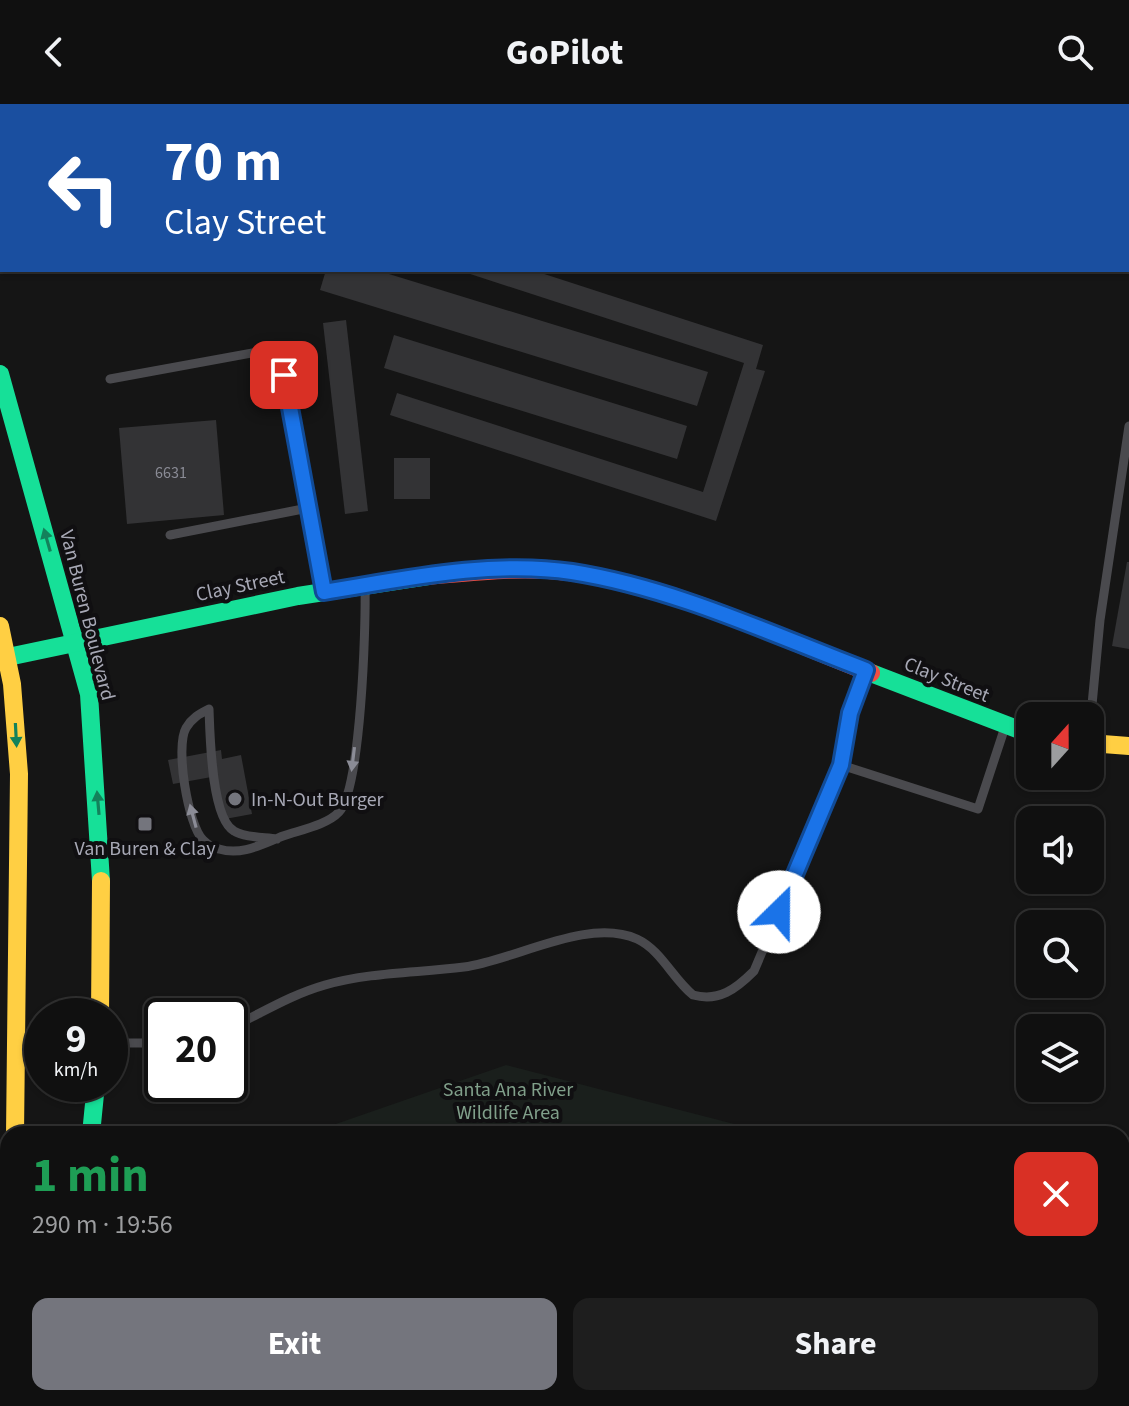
<!DOCTYPE html>
<html lang="en">
<head>
<meta charset="utf-8">
<style>
  body { margin:0; font-family:"Source Sans 3",sans-serif; background:#1e1e1e; color:#f1f3f6; height:100vh; display:flex; flex-direction:column; font-size:30px; white-space:nowrap }
  * { box-sizing:border-box; margin:0 }
  p { font-size:26px; color:#9c9d9f }
  .icon { flex:none; width:44px; height:44px; fill:none; stroke:currentColor; stroke-width:2; stroke-linecap:round; stroke-linejoin:round }
  .map { position:relative; flex:1; overflow:hidden }
  .sheet { position:absolute; left:0px; top:1022px; width:1130px; height:280px; display:flex; flex-direction:column; background:#101010; border-radius:24px 24px 0 0; box-shadow:0 2px 6px #0004,0 0 0 2px #303030 }
  .sheet>* { flex:none }
  .guide { position:absolute; left:0px; top:0px; width:1130px; height:168px; box-shadow:0 2px 6px #0004,0 0 0 2px #303030; background:#1a4fa0; color:#fff; overflow:hidden }
  .needle { width:52px; rotate:21deg }
  .tools { position:absolute; left:1016px; top:598px; display:grid; gap:16px }
  .tools a { display:grid; place-items:center; width:88px; height:88px; border-radius:16px; background:#101010; box-shadow:0 2px 6px #0004,0 0 0 2px #303030; font-size:40px }
  .speed { position:absolute; left:24px; top:894px; display:flex; gap:16px; font-size:40px; font-weight:700; text-align:center }
  .speed>* { display:grid; place-content:center; width:104px; height:104px; border-radius:50%; background:#101010; box-shadow:0 2px 6px #0004,0 0 0 2px #303030; line-height:1 }
  .speed small { font-size:20px; font-weight:400 }
  .speed .limit { border:4px solid #111; border-radius:12px; background:#fff; color:#111 }
  .pin { position:absolute; display:grid; place-items:center; width:68px; height:68px; color:#fff; margin:-34px; border-radius:16px; box-shadow:0 4px 12px #0006 }
  .me { position:absolute; width:88px; margin:-44px; rotate:23deg; stroke-linejoin:round; filter:drop-shadow(0 0 6px #0008) }
  .turn { display:flex; align-items:center; gap:28px; height:168px; padding:0 32px; font-size:36px }
  .turn .icon { width:104px; height:104px; stroke-width:2.5 }
  .turn b { display:block; font-size:56px; line-height:68px }
  .round { display:grid; place-items:center; flex:none; width:84px; height:84px; border-radius:16px; background:#1e1e1e }
  .head { display:flex; align-items:center; justify-content:space-between; height:136px; padding:0 32px }
  h1 { font-size:48px; font-weight:700; line-height:60px; color:#1e9e55 }
  .primary-button { display:flex; gap:16px; margin-top:auto; padding:16px 32px }
  .primary-button a { flex:1; height:92px; border-radius:16px; background:#74757d; color:#fff; font-size:32px; font-weight:700; line-height:92px; text-align:center }
  .primary-button a+a { background:#1e1e1e; color:#f1f3f6 }
  header { display:flex; justify-content:space-between; align-items:center; height:104px; padding:0 32px; background:#101010; font-size:36px; font-weight:700 }
  .map>svg:first-child { display:block }
  .green { fill:#1a1f1c }
  .building { fill:#333335 }
  .lines { fill:none; stroke-linecap:round; stroke-linejoin:round }
  .lane { stroke:#4a4a4e; stroke-width:9 }
  .fast { stroke:#16e098; stroke-width:18 }
  .slow { stroke:#ffcf43; stroke-width:18 }
  .jam { stroke:#f24e42; stroke-width:18 }
  .rail { stroke:#4a4a4c; stroke-width:6; stroke-dasharray:10 8; stroke-linecap:butt }
  .oneway { fill:#13825b }
  .oneway2 { fill:#8b8c96 }
  .route-casing { stroke:#114b97; stroke-width:20 }
  .route { stroke:#1a73e8; stroke-width:14 }
  .poi-dot { fill:#74757d; stroke:#100f11; stroke-width:3 }
  .labels { text-anchor:middle; stroke-width:8; stroke-linejoin:round; paint-order:stroke }
  .number-label { font-size:16px; fill:#8a8b95 }
  .street-label { font-size:20px; fill:#a7a8b5; stroke:#100f11 }
  .poi-label { font-size:20px; fill:#a7a8b5; stroke:#100f11; text-anchor:start }
  .park-label { font-size:20px; fill:#809f8a; stroke:#100f11 }
</style>
</head>
<body>
<header><svg class="icon" aria-label="back" viewBox="0 0 24 24"><path d="M15 5l-7 7 7 7"/></svg>GoPilot<svg class="icon" aria-label="search" viewBox="0 0 24 24"><circle cx="10" cy="10" r="6"/><path d="M15 15l6 6"/></svg></header>
<div class="map">
<svg width="1129" height="1302" viewBox="0 0 1129 1302">
  <rect width="100%" height="100%" fill="#151515"/>
  <g class="green">
    <path d="M506 961 773 1030H307Z"/>
    <path d="M1122 1120 1129 1121V1302H95L97 1294H1122Z"/>
  </g>
  <g class="building">
    <path d="M326 166H376L708 268 697 302 320 186Z"/>
    <path d="M458 166H532L763 241 756 265 765 267 716 417 390 311 397 289 703 388 744 259Z"/>
    <path d="M346 216 368 407 345 410 323 219Z"/>
    <path d="M394 231 687 322 677 355 384 264Z"/>
    <path d="M216 316 224 411 127 420 119 324Z"/>
    <rect x="394" y="354" width="36" height="41"/>
    <path d="M1127 458H1129V545L1112 542Z"/>
    <path d="M221 646 222 655 241 651 252 710 225 715 217 672 173 680 168 656Z"/>
  </g>
  <g class="lines">
    <g class="lane">
      <path d="M110 275 279 244 323 485"/>
      <path d="M170 431 308 404"/>
      <path d="M1090 622 1100 516 1129 322"/>
      <path d="M841 661 978 705 1005 623"/>
      <path d="M277 735C265 733 245 734 234 727 211 714 210 630 209 605 199 610 192 614 186 624 175 643 188 721 203 736 207 740 214 744 219 745 242 752 262 740 283 732 300 726 327 721 339 708 361 685 366 521 365 484"/>
      <path d="M230 924C262 909 290 891 325 881 370 868 417 869 464 863 516 856 587 813 637 835 661 846 673 875 693 891 719 898 736 885 754 867L841 661 850 609 865 569"/>
      <path d="M110 939H162"/>
    </g>
    <g class="fast">
      <path d="M0 270 89 590 101 777"/>
      <path d="M8 553 298 492 428 472"/>
      <path d="M871 569 1030 630"/>
      <path d="M91 1030 96 980"/>
      <path d="M46 1302 48 1294"/>
    </g>
    <g class="slow">
      <path d="M0 522 12 580 19 670 15 1030"/>
      <path d="M1090 639 1129 642"/>
      <path d="M100 912 101 777"/>
      <path d="M0 1184 8 1121"/>
    </g>
    <path class="jam" d="M428 472C475 468 521 462 569 468 673 482 773 531 871 569"/>
    <g class="rail">
      <path d="M489 0 494 2"/>
      <path d="M1128 152H1129"/>
    </g>
  </g>
  <defs><path id="oneway-solid" d="M-6-.8H1V-3.2L6.5 0L1 3.2V.8H-6Z" transform="scale(2)"/></defs>
  <g class="oneway">
    <use href="#oneway-solid" transform="translate(47 436) rotate(-106)"/>
    <use href="#oneway-solid" transform="translate(16 631) rotate(87)"/>
    <use href="#oneway-solid" transform="translate(98 699) rotate(-95)"/>
  </g>
  <g class="oneway2">
    <use href="#oneway-solid" transform="translate(353 655) rotate(97)"/>
    <use href="#oneway-solid" transform="translate(193 712) rotate(-105)"/>
  </g>
  <g class="lines">
    <defs>
      <path id="route" d="M284 271 324 488C404 475 491 456 572 468 674 484 771 530 866 566L850 609 841 661 779 808"/>
    </defs>
    <use href="#route" class="route-casing"/>
    <use href="#route" class="route"/>
  </g>
  <g class="poi-dot">
    <circle cx="235" cy="695" r="8"/>
    <rect x="137" y="712" width="16" height="16" rx="4"/>
  </g>
  <g class="labels">
    <g class="number-label">
      <text x="171" y="374">6631</text>
    </g>
    <g class="street-label">
      <text transform="translate(240 481) rotate(-12)" y="7">Clay Street</text>
      <text transform="translate(88 511) rotate(76)" y="7">Van Buren Boulevard</text>
      <text transform="translate(947 575) rotate(22)" y="7">Clay Street</text>
    </g>
    <g class="poi-label">
      <text x="251" y="702">In-N-Out Burger</text>
      <text x="145" y="751" text-anchor="middle">Van Buren &amp; Clay</text>
    </g>
    <g class="park-label">
      <text x="508" y="992">Santa Ana River<tspan x="508" dy="23">Wildlife Area</tspan></text>
    </g>
  </g>
</svg>
<div class="tools">
<a><svg class="needle" viewBox="-14 -14 28 28"><path d="M0-13l5 13h-10z" fill="#e53935"/><path d="M0 13l5-13h-10z" fill="#9c9d9f"/></svg></a>
<a><svg class="icon" aria-label="sound" viewBox="0 0 24 24"><path d="M4 9h4l5-4v14l-5-4H4zM17 9q2 3 0 6"/></svg></a>
<a><svg class="icon" aria-label="search" viewBox="0 0 24 24"><circle cx="10" cy="10" r="6"/><path d="M15 15l6 6"/></svg></a>
<a><svg class="icon" aria-label="layers" viewBox="0 0 24 24"><path d="M12 4l9 5-9 5-9-5zM3 14l9 5 9-5"/></svg></a>
</div>
<div class="speed"><div>9<small>km/h</small></div><div class="limit">20</div></div>
<div class="pin" style="left:284px;top:271px;background:#d93025"><svg class="icon" aria-label="arrive" viewBox="0 0 24 24"><path d="M6 21V4h12l-3 4 3 4H6"/></svg></div>
<svg class="me" style="left:779px;top:808px" viewBox="-20 -20 40 40"><circle r="19" fill="#fff"/><path d="M0-13L10 11 0 6-10 11z" fill="#1a73e8"/></svg>
<div class="guide">
<div class="turn"><svg class="icon" aria-label="left" viewBox="0 0 24 24"><path d="M17 20v-9H6M10 6l-5 5 5 5"/></svg><div><b>70 m</b>Clay Street</div></div>
</div>
<section class="sheet">
<div class="head"><div><h1>1 min</h1><p>290 m · 19:56</p></div><a class="round" style="background:#d93025;color:#fff"><svg class="icon" aria-label="close" viewBox="0 0 24 24"><path d="M6 6l12 12M18 6L6 18"/></svg></a></div>
<div class="primary-button"><a>Exit</a><a>Share</a></div>
</section>
</div>
</body>
</html>
